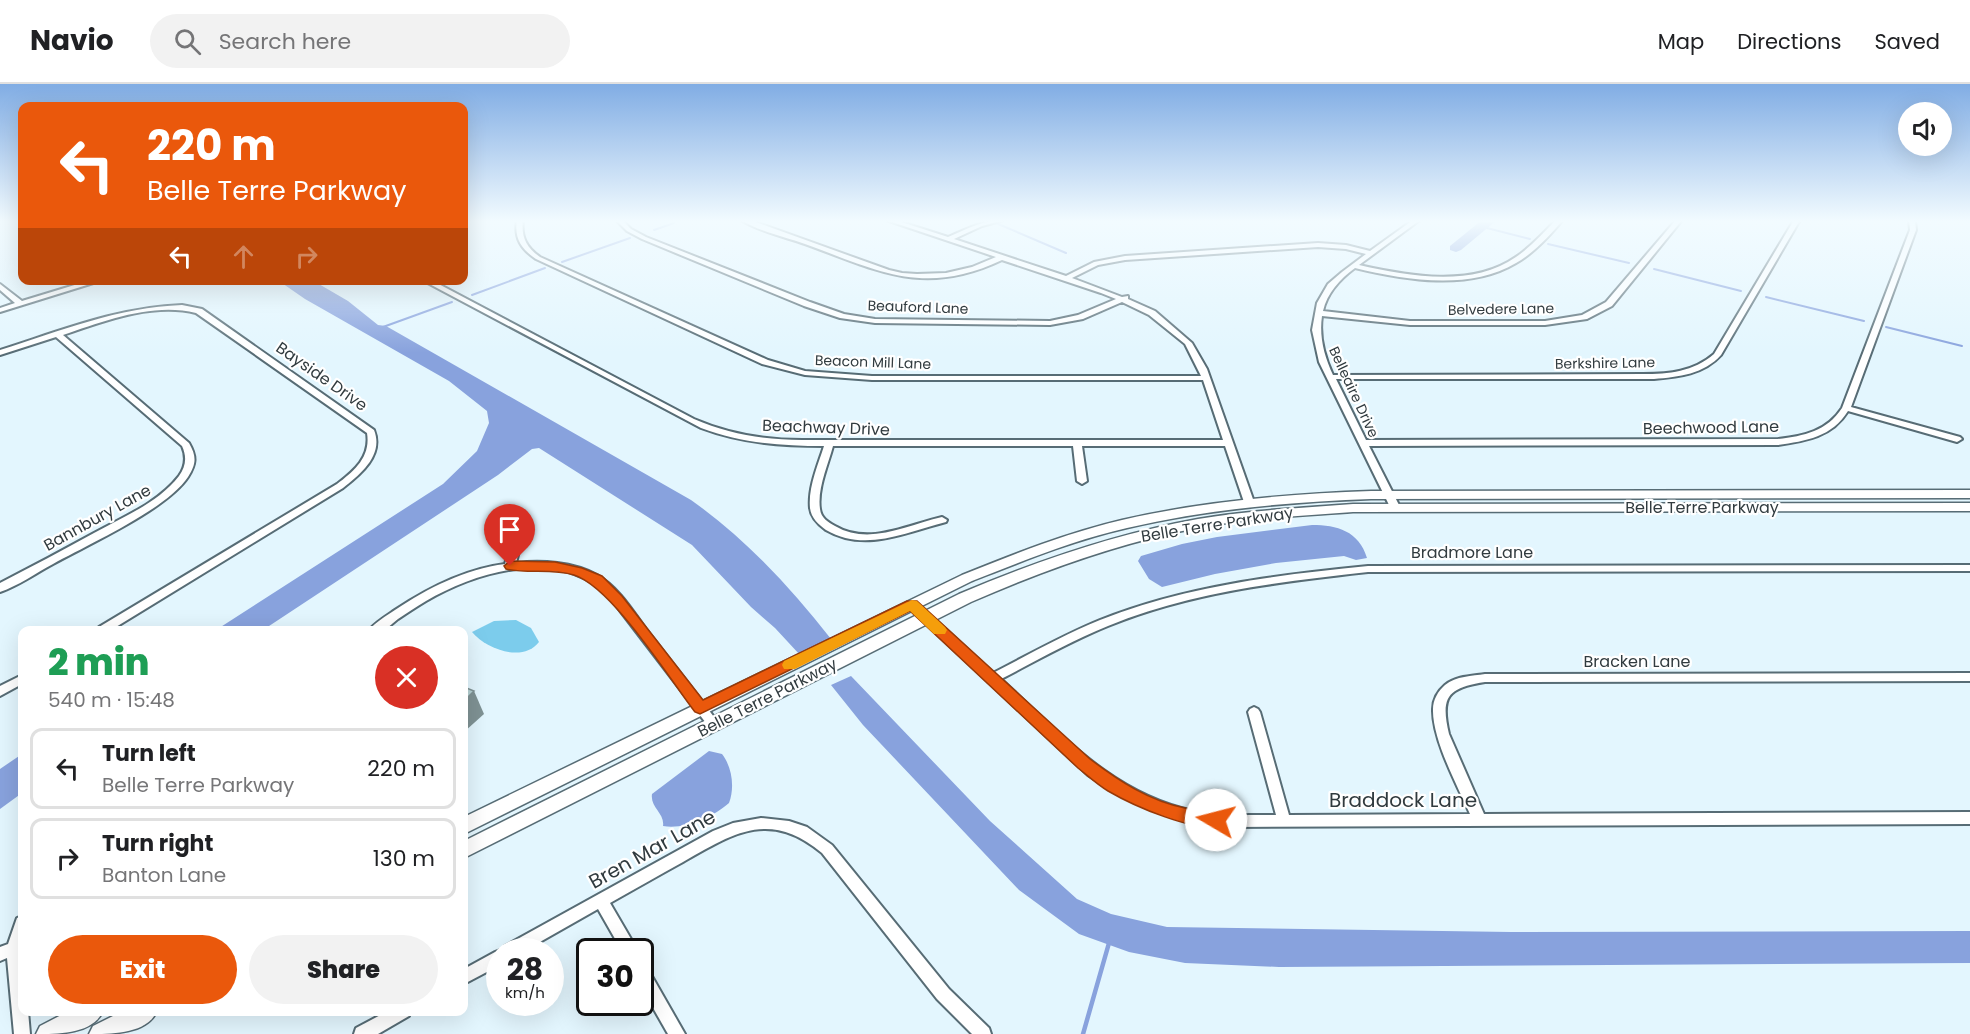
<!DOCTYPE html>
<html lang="en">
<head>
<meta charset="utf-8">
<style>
  body { margin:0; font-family:Poppins,sans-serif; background:#f2f2f2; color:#202124; height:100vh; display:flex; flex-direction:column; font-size:22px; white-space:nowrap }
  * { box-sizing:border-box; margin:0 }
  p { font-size:20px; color:#757577 }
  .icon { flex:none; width:33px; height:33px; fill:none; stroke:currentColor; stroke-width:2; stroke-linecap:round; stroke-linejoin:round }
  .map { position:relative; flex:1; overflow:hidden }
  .drawer { position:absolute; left:18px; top:542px; width:450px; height:390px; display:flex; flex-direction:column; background:#fff; border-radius:12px; box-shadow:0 6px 24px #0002 }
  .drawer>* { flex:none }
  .banner { position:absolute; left:18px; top:18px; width:450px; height:183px; border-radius:12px; box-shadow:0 6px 24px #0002; background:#ea580c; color:#fff; overflow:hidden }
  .controls { position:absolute; left:1898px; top:18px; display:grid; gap:12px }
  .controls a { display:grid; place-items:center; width:54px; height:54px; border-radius:50%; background:#fff; box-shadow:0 6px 24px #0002; font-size:30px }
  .speed { position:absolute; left:486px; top:854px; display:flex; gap:12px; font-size:30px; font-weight:700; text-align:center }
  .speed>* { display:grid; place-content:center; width:78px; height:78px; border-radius:50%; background:#fff; box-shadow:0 6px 24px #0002; line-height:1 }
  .speed small { font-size:15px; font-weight:400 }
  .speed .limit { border:3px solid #111; border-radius:9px; background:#fff; color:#111 }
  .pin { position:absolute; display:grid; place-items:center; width:51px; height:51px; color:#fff; margin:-62px -26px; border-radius:50% 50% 50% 0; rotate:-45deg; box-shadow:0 0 6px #0007 }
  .pin .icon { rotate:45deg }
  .me { position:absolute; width:66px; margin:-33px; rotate:278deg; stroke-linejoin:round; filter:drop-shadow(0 0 4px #0008) }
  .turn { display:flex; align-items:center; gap:21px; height:126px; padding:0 30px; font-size:27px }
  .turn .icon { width:78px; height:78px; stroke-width:2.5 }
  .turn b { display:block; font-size:42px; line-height:51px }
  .lanes { display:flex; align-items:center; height:57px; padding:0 30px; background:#0003; justify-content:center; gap:30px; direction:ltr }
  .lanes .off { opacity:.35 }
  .round { display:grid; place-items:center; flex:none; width:63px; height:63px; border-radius:32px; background:#f2f2f2 }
  .headline { display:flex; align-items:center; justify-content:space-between; height:102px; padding:0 30px }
  h1 { font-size:36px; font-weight:800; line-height:45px; color:#1e9e55 }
  .button { display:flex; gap:12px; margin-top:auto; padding:12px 30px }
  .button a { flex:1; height:69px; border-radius:36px; background:#ea580c; color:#fff; font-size:24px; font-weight:800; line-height:69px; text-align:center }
  .button a+a { background:#f2f2f2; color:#202124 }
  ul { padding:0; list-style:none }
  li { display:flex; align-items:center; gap:18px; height:81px; margin:0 12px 9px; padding:0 18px; border:3px solid #e0e0e0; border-radius:12px }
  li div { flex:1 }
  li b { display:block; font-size:22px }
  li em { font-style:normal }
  header { display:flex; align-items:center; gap:36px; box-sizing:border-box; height:84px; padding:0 30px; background:#fff; border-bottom:2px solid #e0e0e0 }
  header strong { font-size:28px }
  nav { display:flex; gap:33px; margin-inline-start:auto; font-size:21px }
  .search { width:420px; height:54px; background:#f2f2f2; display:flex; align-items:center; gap:15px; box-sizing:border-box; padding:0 21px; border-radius:33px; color:#757577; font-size:22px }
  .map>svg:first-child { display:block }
  .forest { fill:#7cccec }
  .water { fill:#88a2dd }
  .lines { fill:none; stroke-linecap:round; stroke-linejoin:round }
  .stream-far1 { stroke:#88a2dd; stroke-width:2 }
  .stream { stroke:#88a2dd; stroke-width:4.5 }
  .street-casing { stroke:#576c75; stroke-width:4 }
  .secondary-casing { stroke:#576c75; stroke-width:3 }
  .street { fill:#fff; fill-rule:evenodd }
  .secondary { fill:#fff; fill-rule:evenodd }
  .shaded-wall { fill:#7f9294 }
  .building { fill:#b5d0d3; stroke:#7f9294; stroke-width:1.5 }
  .route { fill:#ea580c; stroke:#983908; stroke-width:1.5 }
  .slow { fill:#f59e0b }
  .labels { text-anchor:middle; stroke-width:4.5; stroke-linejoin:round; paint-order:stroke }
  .far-street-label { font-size:14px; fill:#313b3f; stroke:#fff }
  .street-label { font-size:16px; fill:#313b3f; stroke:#fff }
  .near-street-label { font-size:20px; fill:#313b3f; stroke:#fff }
</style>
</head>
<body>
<header>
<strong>Navio</strong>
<div class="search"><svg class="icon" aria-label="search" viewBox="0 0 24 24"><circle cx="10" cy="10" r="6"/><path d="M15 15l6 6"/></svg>Search here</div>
<nav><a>Map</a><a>Directions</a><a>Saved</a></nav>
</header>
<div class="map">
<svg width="1970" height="950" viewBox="0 0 1970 950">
  <rect width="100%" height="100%" fill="#e3f6fe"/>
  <path class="forest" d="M516 536 531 544 539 558C523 579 486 565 472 548L494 537Z"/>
  <g class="water">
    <path d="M1482 136H1497L1461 166 1456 168 1450 166V162Z"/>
    <path d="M312 196 348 217 378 241 386 242 691 416C745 454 790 503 831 555L800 571 775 544 751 523 692 461 539 364 532 365 498 391 263 546H216L443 400 477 367 489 339 487 327 449 297 305 215 279 197Z"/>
    <path d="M1312 441C1337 441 1359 447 1367 474L1356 476 1344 472 1276 479 1215 490 1162 503 1149 495 1138 477 1141 472 1182 460 1217 453Z"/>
    <path d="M851 592 990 737 1077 815 1111 830 1167 843 1511 848 1970 847V879L1279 883 1185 879 1129 868 1079 850 1019 806 863 641 831 601Z"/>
    <path d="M709 667 722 670C732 683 735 703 729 719 713 733 684 746 663 742 665 729 650 724 652 710Z"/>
    <path d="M22 670V709L0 725V685Z"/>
  </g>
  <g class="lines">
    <g class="stream-far1">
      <path d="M996 139 1066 169"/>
      <path d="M1487 144 1530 155"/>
      <path d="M654 146 674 139"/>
      <path d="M1548 160 1629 179"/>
      <path d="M562 178 630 154"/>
      <path d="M1654 185 1741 207"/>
      <path d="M472 211 545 184"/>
      <path d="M1766 213 1864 237"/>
      <path d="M383 243 452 218"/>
      <path d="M1886 243 1962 262"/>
    </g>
    <path class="stream" d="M1083 950 1109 859"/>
    <defs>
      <g id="street">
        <path d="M517 136H523C521 153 526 163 540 173L768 276 805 287 872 292H1201L1185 260 1149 231 1122 218 1083 235 1050 241 875 239 840 234 804 222 642 155 627 147 616 136H622L631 145 646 153 810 218 844 230 875 235 1050 237 1078 231 1116 215 1101 209 1002 176C924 213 879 187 805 160 785 153 758 147 741 136H750L889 186 902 189 917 190 946 189 972 183 996 173 886 136H895L948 153C967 145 983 136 1004 136L982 142 954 155 1066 192 1094 178 1125 172 1318 159 1346 161 1370 167 1413 136H1420L1359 181C1408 192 1472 204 1516 173 1531 163 1543 149 1556 136H1563C1550 151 1534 169 1516 179 1469 207 1405 196 1355 184 1340 195 1327 209 1323 227L1410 237H1545L1582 231 1606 218 1676 136H1682L1612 222 1587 235 1545 241H1410L1322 232C1319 252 1324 272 1333 291L1643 290C1669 290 1693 288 1714 270L1794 136H1800L1721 271C1704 290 1679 293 1654 295H1336L1366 356 1778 355C1804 352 1827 347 1842 324L1910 146 1909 136H1915L1916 146 1851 323 1960 353 1962 355 1957 358 1848 327C1832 353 1806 357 1778 361L1369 362 1400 423 1395 426 1390 423 1319 278 1312 246 1317 219 1328 200 1342 188 1366 170 1346 165 1318 163 1125 176 1098 181 1072 194 1122 213 1128 212V215L1155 227 1192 259 1207 285 1254 418 1252 420H1246L1244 418 1225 362H1082L1087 397 1082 400 1077 397 1073 362H833C828 381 817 405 820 425 821 434 828 438 835 442 869 462 907 441 942 433L947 436 946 438C906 448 865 469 826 446 819 441 811 434 810 424 808 404 818 381 824 362 781 362 741 359 701 344L422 196H431L694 335C729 350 764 356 802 356H1223L1203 296H872L805 291 762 280 536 175C521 165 514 154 517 136Z"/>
        <path d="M91 196H103L0 228V224L15 219 0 206V200L22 217Z"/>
        <path d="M182 221 202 225 374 346C384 371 361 390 343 404L111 546H97L99 543 337 400C354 387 371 373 367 349L196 229C153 218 104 237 63 251L189 359C197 373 196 380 188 393 167 425 89 460 53 480 36 489 18 502 0 508V499C31 483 63 466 94 449 123 433 158 419 179 392 186 382 187 373 182 362L56 253 0 271V266C60 247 119 223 182 221Z"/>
        <path d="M521 436 526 439 516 479C542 476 573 478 597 491 619 504 632 526 646 545 670 576 694 606 717 637L719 640 717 643 713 645 709 643 608 511C558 463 478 487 426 517 416 523 407 529 398 535 394 538 388 544 383 546 380 547 373 546 369 546 376 538 386 532 395 526 428 504 465 485 505 480L516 439Z"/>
        <path d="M1970 481V487L1368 488C1280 498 1190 508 1108 542 1071 557 1036 577 1001 595 1059 648 1113 711 1194 727 1221 732 1248 731 1276 731L1248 628 1250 625 1254 623 1258 625 1260 628 1289 731 1470 730C1458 703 1432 655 1433 625 1433 616 1438 607 1445 601 1456 592 1472 592 1485 590L1970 589V597L1485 598C1448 604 1440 612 1449 650L1484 730 1970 728V740L1231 743C1178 738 1132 721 1088 691L906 521 912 517 916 518 993 589C1028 571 1063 551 1100 536 1185 502 1277 491 1368 482Z"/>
        <path d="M22 591V600L0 612V602Z"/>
        <path d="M761 734 789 737 807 743 832 761 949 905 989 944 991 950H972L937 915 822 769C770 726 735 748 683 778 659 791 635 805 610 819L638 867H622L598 825 524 867H500V881L464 900V885L495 868 500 866 502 867 505 862 713 747 733 739Z"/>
        <path d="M22 832V927H28L30 950H14L7 874 0 877V863L8 860 17 834Z"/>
        <path d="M640 878 645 880 685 950H668L640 901Z"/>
        <path d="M388 927H411L409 932 378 950H354L356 944Z"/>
      </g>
      <g id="secondary">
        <path d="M1970 406V414L1371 415C1289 418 1208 425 1127 444 1074 456 1023 477 972 497L464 750V733L962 491C1014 470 1067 449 1122 436 1204 417 1287 410 1371 407Z"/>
        <path d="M1970 419V427L1353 428C1301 432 1248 434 1197 444 1118 459 1044 486 971 518L464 774V757L959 510C1037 477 1115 450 1198 435 1249 426 1302 424 1353 420Z"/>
        <path d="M69 927H103C93 950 59 950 36 950L40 942Z"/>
        <path d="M123 927H157C147 950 112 950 89 950L93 942Z"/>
      </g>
    </defs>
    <use href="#street" class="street-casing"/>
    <use href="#secondary" class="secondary-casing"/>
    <use href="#street" class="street"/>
    <use href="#secondary" class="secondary"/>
  </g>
  <path class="shaded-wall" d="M474 607 484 630 464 648V617Z"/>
  <path class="building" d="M464 603 474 607 464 617Z"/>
  <linearGradient id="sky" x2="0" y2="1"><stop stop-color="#81ade4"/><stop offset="0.51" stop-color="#f2fbff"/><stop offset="1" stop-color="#f2fbff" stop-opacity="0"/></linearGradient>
  <rect width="1970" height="269" fill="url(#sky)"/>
  <path class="route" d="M510 477 555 478 582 484 602 492 622 512 703 616 907 517H917L1090 675C1119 697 1149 717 1185 724 1197 727 1210 727 1222 731L1224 736 1222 741C1196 750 1132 721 1108 707 1098 701 1088 692 1078 684L910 527 700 630 695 628C669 594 612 503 574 491 552 484 528 490 506 485L504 482Z"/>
  <path class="slow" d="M912 516 917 517 945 543 947 546 945 550H934L910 527 795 585H784L782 581 784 577Z"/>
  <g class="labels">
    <g class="far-street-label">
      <text transform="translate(918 223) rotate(2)" y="5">Beauford Lane</text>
      <text transform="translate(1501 225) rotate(-1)" y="5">Belvedere Lane</text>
      <text transform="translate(873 278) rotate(2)" y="5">Beacon Mill Lane</text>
      <text transform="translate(1605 279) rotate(-1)" y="5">Berkshire Lane</text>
      <text transform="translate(1354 308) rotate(65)" y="5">Belleaire Drive</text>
    </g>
    <g class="street-label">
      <text transform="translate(322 292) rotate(35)" y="6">Bayside Drive</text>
      <text transform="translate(826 343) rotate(2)" y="6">Beachway Drive</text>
      <text transform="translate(1711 343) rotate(-1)" y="6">Beechwood Lane</text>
      <text x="1702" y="429">Belle Terre Parkway</text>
      <text transform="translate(97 433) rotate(-29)" y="6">Bannbury Lane</text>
      <text transform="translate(1217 440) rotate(-9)" y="6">Belle Terre Parkway</text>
      <text x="1472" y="474">Bradmore Lane</text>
      <text x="1637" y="583">Bracken Lane</text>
      <text transform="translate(767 613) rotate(-27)" y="6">Belle Terre Parkway</text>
    </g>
    <g class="near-street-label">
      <text x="1403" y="723">Braddock Lane</text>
      <text transform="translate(652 765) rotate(-29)" y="7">Bren Mar Lane</text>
    </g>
  </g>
</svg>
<div class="controls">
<a><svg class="icon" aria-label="sound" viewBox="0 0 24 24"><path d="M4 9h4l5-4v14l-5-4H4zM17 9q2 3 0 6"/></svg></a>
</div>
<div class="speed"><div>28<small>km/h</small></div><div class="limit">30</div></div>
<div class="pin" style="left:510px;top:482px;background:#d93025"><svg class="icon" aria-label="arrive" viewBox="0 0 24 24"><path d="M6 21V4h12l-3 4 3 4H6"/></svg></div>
<svg class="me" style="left:1216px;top:736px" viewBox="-20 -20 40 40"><circle r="19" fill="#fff"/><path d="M0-13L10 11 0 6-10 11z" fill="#ea580c"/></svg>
<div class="banner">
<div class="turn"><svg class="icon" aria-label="left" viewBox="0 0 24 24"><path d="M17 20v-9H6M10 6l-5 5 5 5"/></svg><div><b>220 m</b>Belle Terre Parkway</div></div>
<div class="lanes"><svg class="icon" aria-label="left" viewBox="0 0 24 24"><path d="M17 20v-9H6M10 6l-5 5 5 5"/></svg><svg class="icon off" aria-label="ahead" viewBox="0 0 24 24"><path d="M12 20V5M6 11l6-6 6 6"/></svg><svg class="icon off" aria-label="right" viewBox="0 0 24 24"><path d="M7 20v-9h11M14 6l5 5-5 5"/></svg></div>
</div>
<section class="drawer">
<div class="headline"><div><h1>2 min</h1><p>540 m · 15:48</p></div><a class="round" style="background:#d93025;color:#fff"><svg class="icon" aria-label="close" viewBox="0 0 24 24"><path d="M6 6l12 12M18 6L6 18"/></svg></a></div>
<ul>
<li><svg class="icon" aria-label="left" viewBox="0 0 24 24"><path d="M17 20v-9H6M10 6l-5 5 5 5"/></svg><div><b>Turn left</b><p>Belle Terre Parkway</p></div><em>220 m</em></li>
<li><svg class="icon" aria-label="right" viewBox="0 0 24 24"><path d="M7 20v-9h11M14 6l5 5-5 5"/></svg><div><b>Turn right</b><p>Banton Lane</p></div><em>130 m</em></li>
</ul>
<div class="button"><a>Exit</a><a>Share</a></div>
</section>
</div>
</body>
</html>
